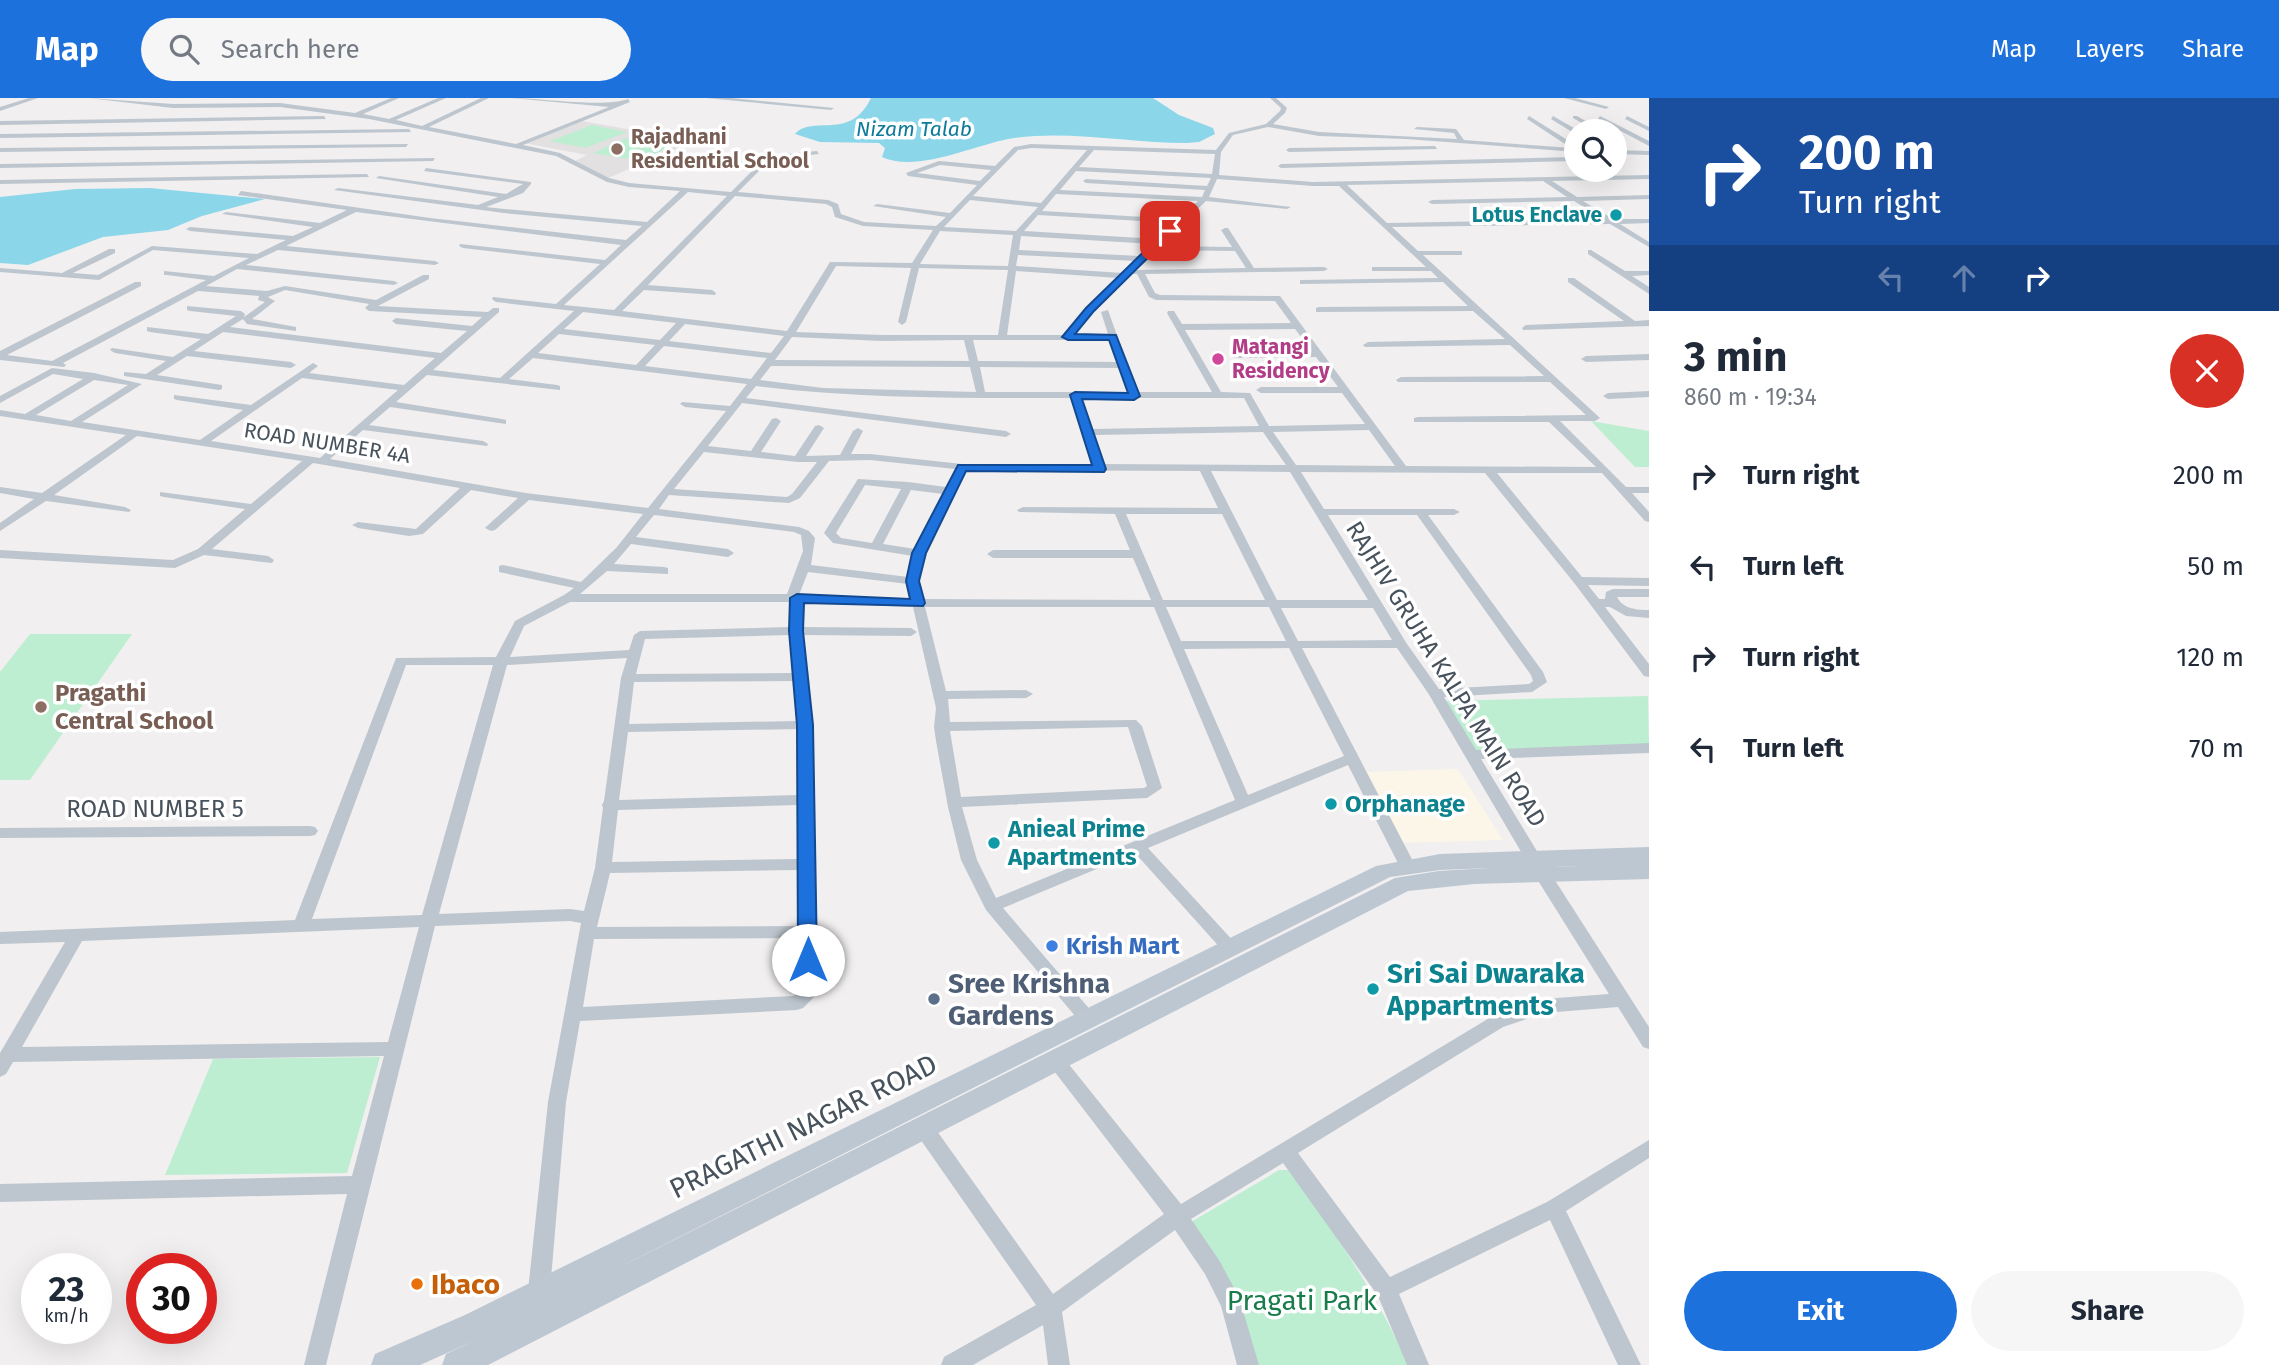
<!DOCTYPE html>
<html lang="en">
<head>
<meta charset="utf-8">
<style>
  body { margin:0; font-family:"Fira Sans",sans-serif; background:#f6f6f7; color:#1f2937; height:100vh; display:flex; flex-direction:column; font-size:26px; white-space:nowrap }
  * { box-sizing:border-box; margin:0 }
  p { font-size:23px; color:#747a83 }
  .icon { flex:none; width:38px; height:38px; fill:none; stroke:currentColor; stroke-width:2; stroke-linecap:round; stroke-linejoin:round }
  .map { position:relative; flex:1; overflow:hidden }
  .details { display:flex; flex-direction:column; background:#fff; width:630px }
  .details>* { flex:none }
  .top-card { background:#1a4fa0; color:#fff; overflow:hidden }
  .buttons { position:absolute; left:1564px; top:21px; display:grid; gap:14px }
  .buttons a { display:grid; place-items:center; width:63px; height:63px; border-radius:50%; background:#fff; box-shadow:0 7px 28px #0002; font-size:35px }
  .speed { position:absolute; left:21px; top:1155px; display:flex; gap:14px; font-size:35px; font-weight:700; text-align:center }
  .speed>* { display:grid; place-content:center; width:91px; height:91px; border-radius:50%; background:#fff; box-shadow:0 7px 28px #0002; line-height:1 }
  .speed small { font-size:18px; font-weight:400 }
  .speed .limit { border:10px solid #d22; background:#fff; color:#111 }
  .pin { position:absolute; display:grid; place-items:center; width:60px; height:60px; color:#fff; margin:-30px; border-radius:14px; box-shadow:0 4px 10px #0006 }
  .me { position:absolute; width:77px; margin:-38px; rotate:0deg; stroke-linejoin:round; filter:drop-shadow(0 0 5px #0008) }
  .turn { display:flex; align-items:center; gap:24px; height:147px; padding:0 35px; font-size:32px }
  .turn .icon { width:91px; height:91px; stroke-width:2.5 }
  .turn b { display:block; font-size:49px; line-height:60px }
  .lanes { display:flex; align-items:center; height:66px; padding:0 35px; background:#0003; justify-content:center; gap:35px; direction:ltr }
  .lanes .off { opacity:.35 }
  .round { display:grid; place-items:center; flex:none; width:74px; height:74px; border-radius:37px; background:#f6f6f7 }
  .headline { display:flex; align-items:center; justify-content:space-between; height:119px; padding:0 35px }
  h1 { font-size:42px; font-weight:700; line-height:52px }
  .cta { display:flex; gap:14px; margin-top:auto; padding:14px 35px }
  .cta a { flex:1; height:80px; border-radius:42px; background:#1d71dd; color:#fff; font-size:28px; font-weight:700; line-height:80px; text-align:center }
  .cta a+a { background:#f6f6f7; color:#1f2937 }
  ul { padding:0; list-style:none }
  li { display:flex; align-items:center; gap:21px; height:91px; padding:0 35px }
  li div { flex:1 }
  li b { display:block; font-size:26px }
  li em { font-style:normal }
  header { display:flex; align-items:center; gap:42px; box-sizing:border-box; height:98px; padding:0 35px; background:#1d71dd; color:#fff }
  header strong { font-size:33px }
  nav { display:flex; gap:38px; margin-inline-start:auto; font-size:24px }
  .search { width:490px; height:63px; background:#f6f6f7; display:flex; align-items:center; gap:18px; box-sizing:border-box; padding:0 24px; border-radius:38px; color:#747a83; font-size:26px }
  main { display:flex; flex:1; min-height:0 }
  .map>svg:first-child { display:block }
  .commercial { fill:#fcf6e9 }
  .education { fill:#e2e0e1 }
  .green { fill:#beeed1 }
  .water { fill:#8cd6ea }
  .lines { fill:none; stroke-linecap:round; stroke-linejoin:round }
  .minor { fill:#bdc6ce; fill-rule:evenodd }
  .secondary { fill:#bdc7d2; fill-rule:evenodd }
  .route { fill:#1d71dd; stroke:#134990; stroke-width:2 }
  .education-dot { fill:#8d6e63; stroke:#fff; stroke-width:2.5 }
  .culture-dot { fill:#0f9aa8; stroke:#fff; stroke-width:2.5 }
  .hotel-dot { fill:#d1479c; stroke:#fff; stroke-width:2.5 }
  .shop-dot { fill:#3f7fe0; stroke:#fff; stroke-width:2.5 }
  .service-dot { fill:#5c6f8a; stroke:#fff; stroke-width:2.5 }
  .food-dot { fill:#e8710a; stroke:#fff; stroke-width:2.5 }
  .labels { text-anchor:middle; stroke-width:7; stroke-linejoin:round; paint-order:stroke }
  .far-water-label { font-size:21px; font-style:italic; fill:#0f7b98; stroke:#fff }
  .far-education-label { font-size:21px; font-weight:bold; fill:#785e54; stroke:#fff; text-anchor:start }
  .far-culture-label { font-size:21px; font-weight:bold; fill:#0d838f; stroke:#fff; text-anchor:end }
  .far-hotel-label { font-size:21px; font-weight:bold; fill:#b23c85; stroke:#fff; text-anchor:start }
  .far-street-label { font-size:21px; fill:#47525c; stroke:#fff }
  .street-label { font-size:24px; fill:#47525c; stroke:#fff }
  .education-label { font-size:24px; font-weight:bold; fill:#785e54; stroke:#fff; text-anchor:start }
  .culture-label { font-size:24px; font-weight:bold; fill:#0d838f; stroke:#fff; text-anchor:start }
  .shop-label { font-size:24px; font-weight:bold; fill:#366cbe; stroke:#fff; text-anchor:start }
  .near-culture-label { font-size:28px; font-weight:bold; fill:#0d838f; stroke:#fff; text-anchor:start }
  .near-service-label { font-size:28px; font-weight:bold; fill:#4e5e75; stroke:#fff; text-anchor:start }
  .near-street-label { font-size:28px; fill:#47525c; stroke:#fff }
  .near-food-label { font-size:28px; font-weight:bold; fill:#c56008; stroke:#fff; text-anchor:start }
  .near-park-label { font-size:28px; fill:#197c4b; stroke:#fff }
</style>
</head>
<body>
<header>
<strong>Map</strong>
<div class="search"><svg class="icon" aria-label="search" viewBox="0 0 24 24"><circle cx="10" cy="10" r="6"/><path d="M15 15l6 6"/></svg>Search here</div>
<nav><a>Map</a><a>Layers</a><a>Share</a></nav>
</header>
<main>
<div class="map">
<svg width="1649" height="1267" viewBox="0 0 1649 1267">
  <rect width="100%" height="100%" fill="#f1efef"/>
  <path class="commercial" d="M1458 671 1503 742 1400 745 1362 674Z"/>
  <path class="education" d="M582 23 695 43 608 80 575 63 587 57 524 45Z"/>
  <g class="green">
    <path d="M592 27 627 34 585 50 550 43Z"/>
    <path d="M634 37 679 45 639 63 593 55Z"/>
    <path d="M1591 323 1649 333V369H1635Z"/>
    <path d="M30 536H132L30 682H0V574Z"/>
    <path d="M1648 598 1649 648 1476 653 1443 603Z"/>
    <path d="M380 959 347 1075 165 1077 213 961Z"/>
    <path d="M1279 1072H1288C1334 1133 1377 1196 1408 1267H1257L1191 1124Z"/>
  </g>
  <g class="water">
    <path d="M871 0H1153L1179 17 1213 30 1215 36 1199 44 1187 45C1129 45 1064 31 1008 41 972 48 916 75 882 59L885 50 879 45 820 44 795 36C813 16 850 44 871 0Z"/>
    <path d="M150 90 265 101 202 118 168 132 103 139 28 167 0 165V99L75 91Z"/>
  </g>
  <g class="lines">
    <g class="minor">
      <path d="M29 0H38L0 13V9Z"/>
      <path d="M88 0 173 6 280 5 355 15 391 0H399L363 16 389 21 438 0H446L396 22 422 28 481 0H489L429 29 516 46 609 9 511 0C543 0 602 10 628 1L630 4 523 47 560 55 609 80 629 85 731 94 767 58 817 53 819 56 771 61 738 94 828 102 838 106 841 116 864 124 936 128 946 119 873 108 877 106 950 115 977 87 908 78 906 75 939 63 995 68 1014 49 1031 46 1216 52 1229 35 1266 26 1280 13 1281 10 1270 0H1276L1287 10 1285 15 1273 26 1319 34 1457 41 1454 35 1414 31 1417 29 1456 31 1464 42 1571 50 1527 21 1529 18 1577 48V54L1406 41 1319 38 1268 29 1233 37 1221 54 1219 77 1313 84 1649 77V81L1552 83 1577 99 1649 97V101L1583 103 1613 121H1649V125L1620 126 1649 144V149L1610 126 1392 129 1418 153H1462V157H1423L1600 320 1595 323H1560L1626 389H1649V395H1632L1649 414V424L1645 423 1602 375H1497L1582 479 1649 480V488L1588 487 1599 501H1605L1606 494 1613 491H1649V499H1617C1623 511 1637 512 1649 512V520L1626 518 1610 509H1605L1649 566V579L1644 578 1575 486 1485 375 1301 374 1324 411H1454L1460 414 1454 417H1428L1543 574 1547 584 1532 594 1444 599 1476 652 1649 645V655L1481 661 1549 773 1649 929V951L1643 949 1618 909 1544 915 1503 929 1298 1055 1390 1179 1547 1104 1649 1042V1060L1566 1113 1641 1267H1618L1550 1122 1399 1196 1429 1267H1407L1378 1198 1283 1065 1191 1121 1219 1162 1239 1199 1259 1267H1237L1221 1208 1205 1176 1175 1132 1062 1214 1070 1267H1048L1043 1227 973 1267H941L944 1259 1036 1207 918 1038 915 1032 918 1026 925 1024 932 1026 1053 1196 1164 1116 1051 969 1048 964 1051 959 1057 957 1063 959 1181 1106 1491 919 1544 901 1609 896 1537 781 1428 595 1397 550H1302L1415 767 1413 771H1401L1348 667 1148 750 1236 846 1238 850 1236 854 1230 856 1224 854 1135 755 1003 810 1093 915 1096 920 1093 925 1087 927 1081 925 986 812 961 762 948 709 936 643 934 629 936 610 913 509 803 504 802 529 911 530 917 534 911 538 803 537 812 627 816 897 803 910 797 912 580 923 566 1004 550 1193 546 1200 539 1203 532 1200 528 1193 548 1004 581 825 570 823 435 828 326 1267H304L347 1096 0 1104V1086L352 1078 384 958 13 964 6 976 0 979V955L65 844 0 846V834L295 822 396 560 496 559 515 523 564 497 574 490 499 474V468L503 467 581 484 617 449 643 416 529 402 495 432 491 433 485 430 487 428 518 400 471 392 423 436 409 438 358 430 352 427 358 424 416 431 460 390 313 365 212 451 268 458 274 462 272 465 204 457 175 470 0 460V452L173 462 198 451 245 411 164 399 160 398V394L251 406 302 363 137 338 54 397 125 409 131 412 129 414 46 403 0 433V425L34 401 0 395V389L42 395 126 337 0 318V312L25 316 83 281 53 276 0 305V298L52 270 94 275 142 286 82 324 200 342 243 312 177 302 174 301V297L251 307 313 265 318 268 309 275 404 287 435 260 223 234 194 253 291 264 296 267 291 270 187 258 157 277 222 287V291L219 292 124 278V274L146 276 166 263 115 255 110 252 112 250 173 259 201 241 150 234 147 233V229L208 236 236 218 190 213 187 212V208L241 213 245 216 244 219 265 204 258 202 259 198 198 193 63 265 66 267 64 269 0 262V253L135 184H141V188L7 257 52 263 206 182 167 177H164V173L214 178 249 160 153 152 99 182 0 174V170L62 175 109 151H115V155L73 175 98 177 152 148 257 156 286 142 190 133 186 131 190 129 293 138 313 129 222 116 226 114 320 125 347 112 238 97 241 93 430 120 626 142 642 128 504 115 334 92 338 90 478 107 498 99 376 80 379 78 506 96 523 86 424 73 426 70 531 84V86L523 95 486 109 504 111 647 124 680 93 629 89 607 84 556 58 369 21 280 9 173 10ZM1031 50 1087 52 1041 105 973 98 1018 52ZM1094 52 1215 56 1212 76 1079 69ZM940 67 991 72 980 83 917 75ZM1076 73 1211 80 1207 88 1086 81 1083 83 1086 85 1205 92 1202 99 1060 92ZM1217 81 1313 88H1339L1426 169H1372V173H1431L1438 180 1303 182H1300V186L1443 184 1468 208 1319 209 1316 210V214L1473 213 1505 241 1368 244 1363 247 1365 249 1510 247 1544 278 1401 279 1396 282 1398 284H1550L1586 317 1418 319 1414 320V324H1549L1596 369 1406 368 1280 198 1160 197 1155 195 1145 176 1324 173 1328 171 1324 169 1254 170 1228 130H1225L1221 132 1232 149 1160 148 1206 103 1287 111 1291 109 1209 99ZM1543 83 1567 99 1432 102 1428 104 1432 106 1574 103 1603 121 1387 125 1347 87ZM688 94 727 98 614 212 564 207ZM1056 96 1198 103 1179 121 1042 113ZM735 98 826 106 832 109 835 119 863 128 933 132 912 165 830 164 787 233 622 213 644 192 715 197 716 195 712 192 648 187ZM970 102 1038 109 1016 133 944 129ZM356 114 621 147 605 162 460 146 459 148 463 150 600 166 556 206 493 199 492 201 496 204 574 213 500 280 433 272 499 214V210H493L488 214 378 208 429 181V177H423L376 202 285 188 267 193 206 188 237 171 394 187 398 185 394 183 246 167 278 152 435 167 439 165 435 163 286 148ZM1038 117 1175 125 1158 141 1024 133ZM940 133 1013 137 1008 168 920 166ZM1021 138 1153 146 1140 158 1019 152ZM1156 152 1235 153 1246 170 1136 172ZM1018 157 1136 163 1123 175 1016 168ZM836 168 911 170 898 224 902 227 906 224 919 170 1008 172 998 237H882L796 234ZM1016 173 1118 180 1087 210 1064 237H1007ZM1132 176H1137L1149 199 1156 202 1275 203 1291 225 1182 226 1174 213H1168L1167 215 1212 294H1137L1108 212 1101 214 1108 236H1074L1093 214ZM285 192 369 206 365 210 369 213 482 219 472 228 396 220 392 223 396 226 467 233 441 255 230 229 243 221 247 226 296 233V229L252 221 275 203 268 199ZM583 214 676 225 660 242 564 231ZM685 226 784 238 771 255 669 243ZM1295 231 1312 253 1234 254 1229 257 1234 260 1316 259 1338 289H1261L1256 292 1261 295H1342L1365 326 1269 328 1250 295 1221 294 1185 232ZM559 236 655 247 636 267 538 255ZM792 239 882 243 964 242 969 263 775 262ZM973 242H1110L1118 264 978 263ZM664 248 767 260 751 281 645 268ZM533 260 747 286 730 308 682 304 680 306 685 309 726 313 648 410 526 395 330 361 363 332 487 348 488 346 483 343 369 327 390 309 506 326V322L502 321 396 304 427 277 560 292V288L557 287 509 281ZM771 268 970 269 976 294 823 290 760 282ZM980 269 1120 270 1128 294H985ZM302 280 398 292 320 360 211 343ZM94 282 128 287 71 323 36 317ZM756 288C861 301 966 300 1071 300L1093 366H962L870 356H851L863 333 858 330 853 333 840 357 806 358 824 330 819 327 815 328 795 358 761 354 781 323 776 320 772 321 751 353 708 348 742 305 1006 339 1011 336 1006 333 746 300ZM1081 300H1244L1259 328 1092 331ZM1369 332 1395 368 1296 367 1273 334ZM1263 334 1286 367 1104 366 1094 337ZM704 354 798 364H817L792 396 787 399 674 391ZM870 362 955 371 946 389 908 384 858 381 824 435 833 445 913 458 908 479 811 467 815 440 809 433 799 429 659 411 669 397 789 405 800 400 829 363ZM966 372 1200 373 1218 410 1023 409 1017 412 1019 414 1115 416 1130 452H993L987 456 993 460H1133L1151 502 923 501 919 483 925 455ZM1211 373 1290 374 1368 502H1277ZM865 387 901 391 872 445 841 440 836 435ZM911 392 943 396 915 451 883 446ZM1126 416H1222L1265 502H1163ZM654 417 794 434 801 437 803 453 787 496H580L607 473 668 476V470L664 469 614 466 631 446 728 459 734 455 728 451 636 439ZM1328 417H1417L1531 577 1533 583 1529 586 1439 591 1407 546ZM808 474 908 486 911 501 799 497ZM570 504H791L790 529 640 533 634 537 629 552 510 559 524 528ZM925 509H1154L1235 702 996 800 977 762 962 709 1147 700 1162 690 1142 628 1136 622 950 624 948 601 1026 600 1033 596 1026 592 946 593ZM1166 509H1269L1286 543H1181ZM1281 510H1373L1392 542 1298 543ZM790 537 793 575 636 576 645 541ZM1289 550 1344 658 1248 697 1184 551ZM627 560 621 580 604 703 602 707 603 710 595 770 584 813 570 811 439 816 507 567ZM406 567H493L422 817 312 821ZM794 583 798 623 629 626 634 584ZM1128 629 1147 688 1144 690 961 699 950 633ZM798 631V697L619 702 628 634ZM798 707V761L612 764 618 712ZM798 772V828L597 829 610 775ZM419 829 388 944 22 949 82 843ZM798 840V894L793 898 583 909 594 841Z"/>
      <path d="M706 0H731L834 10 831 12Z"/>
      <path d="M1564 0H1575L1609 9 1606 11Z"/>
      <path d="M324 18 326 21 0 27V23Z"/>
      <path d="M1553 18 1579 33 1577 37 1551 21Z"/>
      <path d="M1573 18H1577L1603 33H1596L1573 20Z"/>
      <path d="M1600 18 1649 43V48L1598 21Z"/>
      <path d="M1627 18 1649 29V33L1625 21Z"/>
      <path d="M409 31 411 34 0 40V36Z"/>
      <path d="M408 46 406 49 0 54V50Z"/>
      <path d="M1435 48 1437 51 1289 54 1286 52 1289 50Z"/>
      <path d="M1615 52 1649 53V57L1615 56Z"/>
      <path d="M1575 59V63L1281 70 1278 68 1281 66Z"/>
      <path d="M435 60 433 63 0 70V66Z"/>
      <path d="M367 76 369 79 0 86V82Z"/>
      <path d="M1591 152 1625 173H1649V177L1632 178 1649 189V196L1588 156V152Z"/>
      <path d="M1568 180H1574L1635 223 1649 222V228L1523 232 1522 230 1526 227 1624 223 1568 184Z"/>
      <path d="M1649 256V262L1586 264 1581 261 1586 258Z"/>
      <path d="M1649 293V299L1608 301 1603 298 1608 295Z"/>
      <path d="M310 728 315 729 318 733 315 737 310 738 0 740V730Z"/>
    </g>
    <path class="secondary" d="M1649 749V765L1554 769 1649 765V781L1474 786 1408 793 488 1267H442L446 1256 474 1243 420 1267H371L375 1256 465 1217 1376 768 1440 756ZM1489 770 1439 773 1395 780 598 1180 1390 779 1440 772Z"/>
  </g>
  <path class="route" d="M1167 131 1175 133 1093 214 1075 236 1116 237 1140 298 1134 302 1082 301 1106 371 1104 374 966 373 926 455 919 483 925 505 923 508 804 505 803 533 813 627 817 862 814 867 808 869 801 867 798 862 797 627 789 533 790 500 797 496 910 501 906 483 912 455 958 367H1092L1070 297 1075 294 1128 295 1109 242H1068L1062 239 1086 210Z"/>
  <g class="education-dot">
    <circle cx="617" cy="51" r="7"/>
    <circle cx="41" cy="609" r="7"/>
  </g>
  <g class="culture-dot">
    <circle cx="1616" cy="117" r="7"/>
    <circle cx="1331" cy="706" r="7"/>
    <circle cx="994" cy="745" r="7"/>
    <circle cx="1373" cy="891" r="7"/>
  </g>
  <circle class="hotel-dot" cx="1218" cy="261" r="7"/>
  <circle class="shop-dot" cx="1052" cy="848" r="7"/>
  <circle class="service-dot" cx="934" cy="901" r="7"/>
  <circle class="food-dot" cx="417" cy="1186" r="7"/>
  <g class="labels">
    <g class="far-water-label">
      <text x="914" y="38">Nizam Talab</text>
    </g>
    <g class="far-education-label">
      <text x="631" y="46">Rajadhani<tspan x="631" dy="24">Residential School</tspan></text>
    </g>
    <g class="far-culture-label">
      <text x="1602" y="124">Lotus Enclave</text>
    </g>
    <g class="far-hotel-label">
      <text x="1232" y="256">Matangi<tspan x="1232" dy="24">Residency</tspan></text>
    </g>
    <g class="far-street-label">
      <text transform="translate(327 345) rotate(9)" y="7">ROAD NUMBER 4A</text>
    </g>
    <g class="street-label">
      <text transform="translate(1446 576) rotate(58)" y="8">RAJHIV GRUHA KALPA MAIN ROAD</text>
      <text x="155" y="719">ROAD NUMBER 5</text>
    </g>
    <g class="education-label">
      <text x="55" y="603">Pragathi<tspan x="55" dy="28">Central School</tspan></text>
    </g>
    <g class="culture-label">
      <text x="1345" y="714">Orphanage</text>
      <text x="1008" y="739">Anieal Prime<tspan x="1008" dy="28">Apartments</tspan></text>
    </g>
    <g class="shop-label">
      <text x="1066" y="856">Krish Mart</text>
    </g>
    <g class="near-culture-label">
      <text x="1387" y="885">Sri Sai Dwaraka<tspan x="1387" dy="32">Appartments</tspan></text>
    </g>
    <g class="near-service-label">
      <text x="948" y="895">Sree Krishna<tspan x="948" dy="32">Gardens</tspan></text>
    </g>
    <g class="near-street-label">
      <text transform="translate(803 1028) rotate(-26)" y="10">PRAGATHI NAGAR ROAD</text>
    </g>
    <g class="near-food-label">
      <text x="431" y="1196">Ibaco</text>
    </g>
    <g class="near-park-label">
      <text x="1302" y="1212">Pragati Park</text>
    </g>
  </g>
</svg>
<div class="buttons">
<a><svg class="icon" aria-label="search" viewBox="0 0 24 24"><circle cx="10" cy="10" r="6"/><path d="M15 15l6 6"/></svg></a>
</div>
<div class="speed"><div>23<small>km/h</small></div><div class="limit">30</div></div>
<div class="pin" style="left:1170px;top:133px;background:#d93025"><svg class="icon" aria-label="arrive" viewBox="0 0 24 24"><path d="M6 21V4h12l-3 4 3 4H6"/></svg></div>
<svg class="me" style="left:808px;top:862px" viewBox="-20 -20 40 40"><circle r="19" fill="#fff"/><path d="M0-13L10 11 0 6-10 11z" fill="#1d71dd"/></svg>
</div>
<section class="details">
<div class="top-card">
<div class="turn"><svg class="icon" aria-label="right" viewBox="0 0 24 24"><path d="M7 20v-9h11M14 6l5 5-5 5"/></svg><div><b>200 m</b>Turn right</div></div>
<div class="lanes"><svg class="icon off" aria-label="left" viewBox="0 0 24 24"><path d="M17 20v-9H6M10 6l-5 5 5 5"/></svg><svg class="icon off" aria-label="ahead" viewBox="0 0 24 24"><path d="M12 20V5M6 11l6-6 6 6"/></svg><svg class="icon" aria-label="right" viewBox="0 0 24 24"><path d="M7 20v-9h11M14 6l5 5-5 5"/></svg></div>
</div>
<div class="headline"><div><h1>3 min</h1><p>860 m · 19:34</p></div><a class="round" style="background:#d93025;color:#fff"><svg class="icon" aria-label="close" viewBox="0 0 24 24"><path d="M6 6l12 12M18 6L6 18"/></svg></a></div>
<ul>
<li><svg class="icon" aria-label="right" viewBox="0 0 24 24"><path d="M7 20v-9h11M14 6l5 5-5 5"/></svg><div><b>Turn right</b></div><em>200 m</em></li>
<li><svg class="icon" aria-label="left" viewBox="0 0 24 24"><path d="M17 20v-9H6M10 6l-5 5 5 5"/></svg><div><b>Turn left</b></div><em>50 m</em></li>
<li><svg class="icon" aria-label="right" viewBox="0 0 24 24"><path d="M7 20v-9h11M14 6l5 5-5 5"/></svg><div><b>Turn right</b></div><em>120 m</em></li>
<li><svg class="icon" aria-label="left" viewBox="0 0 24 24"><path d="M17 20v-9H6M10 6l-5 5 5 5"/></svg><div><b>Turn left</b></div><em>70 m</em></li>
</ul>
<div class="cta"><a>Exit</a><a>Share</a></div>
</section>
</main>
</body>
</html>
